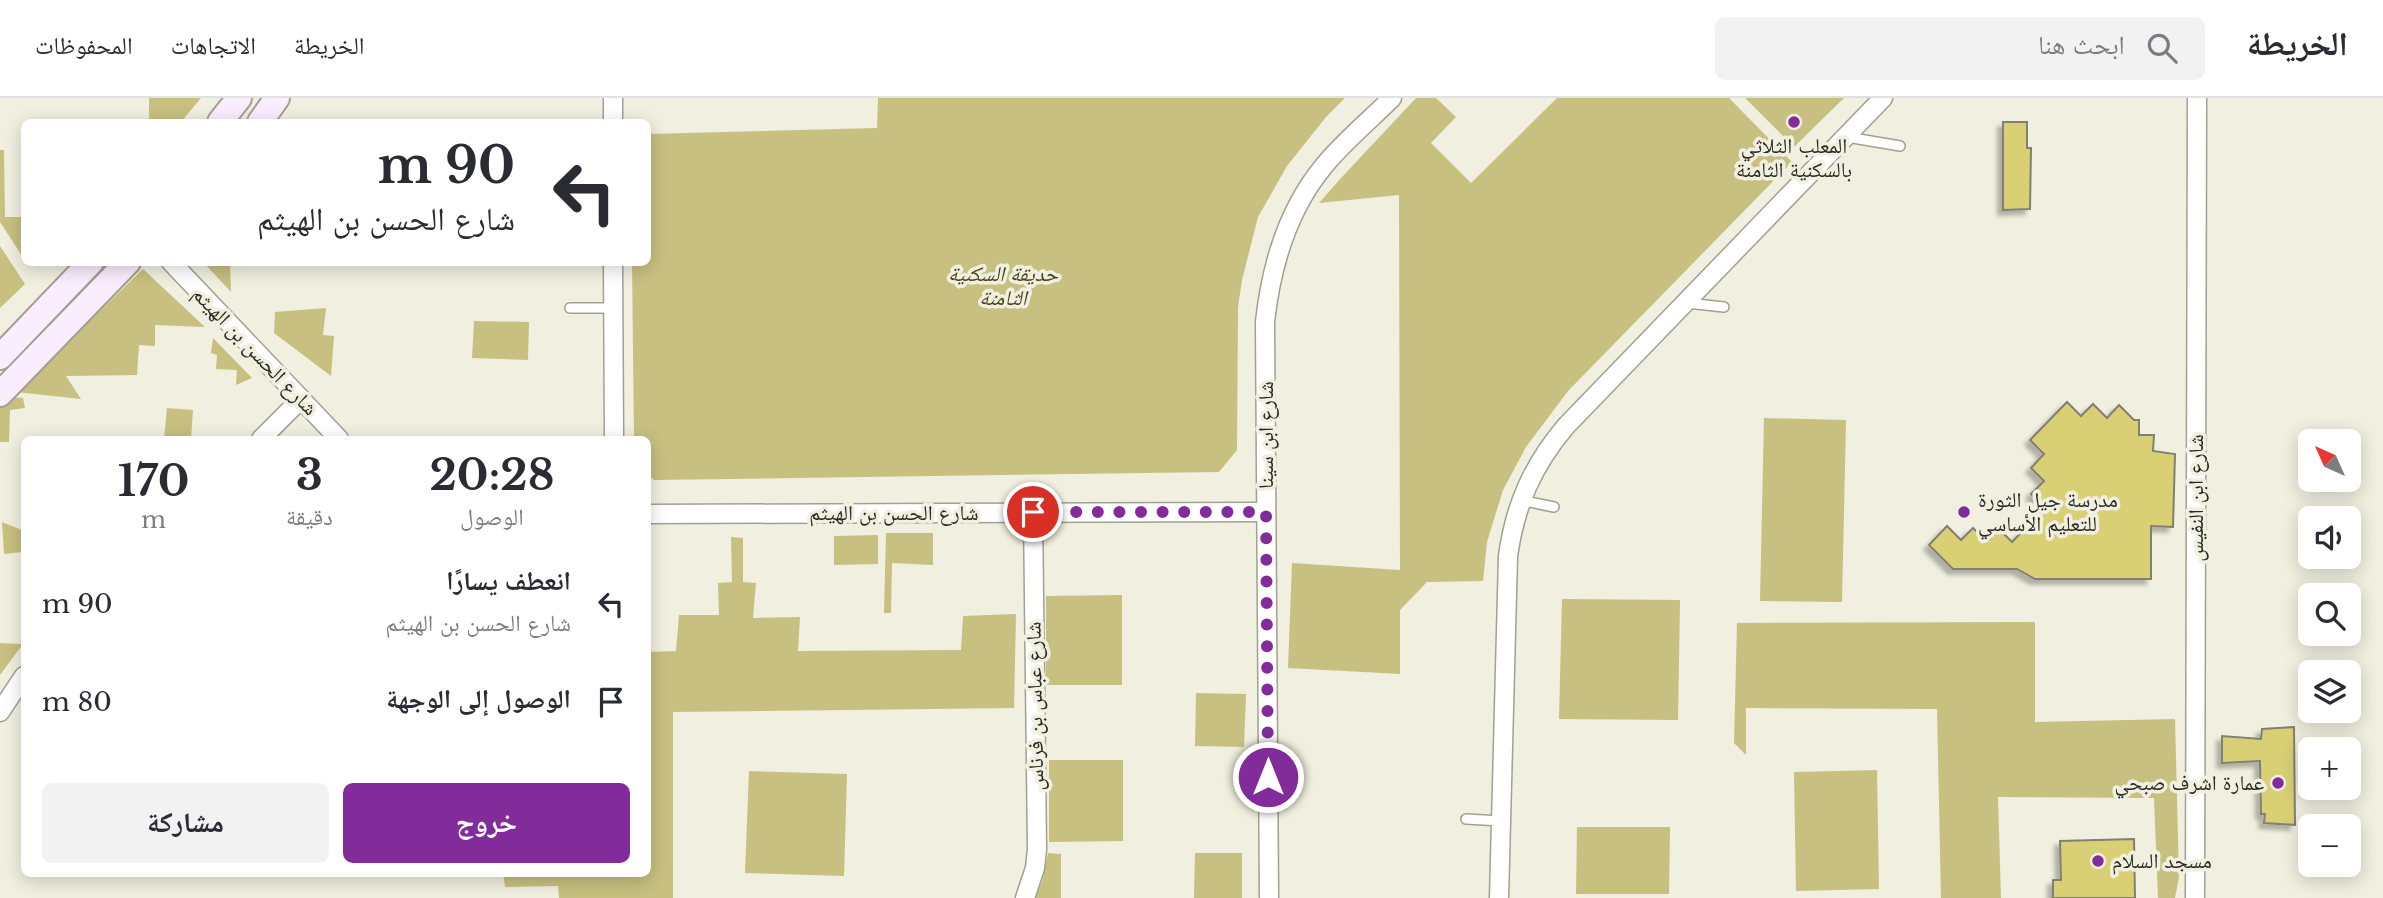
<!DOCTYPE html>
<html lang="ar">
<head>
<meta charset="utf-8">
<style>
  body { margin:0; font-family:"Libre Baskerville","Noto Naskh Arabic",serif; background:#f2f2f3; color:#2b2b33; direction:rtl; height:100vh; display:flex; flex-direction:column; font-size:26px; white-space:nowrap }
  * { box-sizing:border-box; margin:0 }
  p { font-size:23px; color:#7c7c81 }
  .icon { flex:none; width:38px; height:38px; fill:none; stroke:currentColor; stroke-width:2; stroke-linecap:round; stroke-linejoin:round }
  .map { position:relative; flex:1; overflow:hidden; direction:ltr }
  .side { position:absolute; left:21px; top:338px; width:630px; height:441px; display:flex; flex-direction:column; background:#fff; border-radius:10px; box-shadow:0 4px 18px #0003; direction:rtl }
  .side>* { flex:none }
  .banner { position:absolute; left:21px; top:21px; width:630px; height:147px; border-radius:10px; box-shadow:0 4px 18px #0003; direction:rtl; background:#fff; color:#2b2b33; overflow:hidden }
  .needle { width:46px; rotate:315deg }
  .buttons { position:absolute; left:2298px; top:331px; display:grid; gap:14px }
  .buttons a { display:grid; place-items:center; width:63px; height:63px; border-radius:10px; background:#fff; box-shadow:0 4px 18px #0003; font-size:35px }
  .pin { position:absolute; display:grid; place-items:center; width:60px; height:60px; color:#fff; margin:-30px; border:4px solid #fff; border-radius:50%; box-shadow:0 2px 7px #0007 }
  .me { position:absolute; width:77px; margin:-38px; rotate:0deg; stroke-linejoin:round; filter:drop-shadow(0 0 5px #0008) }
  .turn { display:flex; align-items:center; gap:24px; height:147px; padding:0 21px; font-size:32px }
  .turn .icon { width:91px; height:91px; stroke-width:2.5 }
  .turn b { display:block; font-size:49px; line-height:60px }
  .eta { display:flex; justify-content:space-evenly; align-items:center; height:119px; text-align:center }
  .eta b { font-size:42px; font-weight:700; line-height:49px }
  .cta { display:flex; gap:14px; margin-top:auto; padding:14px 21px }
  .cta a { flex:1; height:80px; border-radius:10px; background:#822c9b; color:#fff; font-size:28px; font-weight:700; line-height:80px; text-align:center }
  .cta a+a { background:#f2f2f3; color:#2b2b33 }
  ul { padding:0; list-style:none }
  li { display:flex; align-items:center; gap:21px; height:98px; padding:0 21px }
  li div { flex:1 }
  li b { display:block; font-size:26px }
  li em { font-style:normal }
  header { display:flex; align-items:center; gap:42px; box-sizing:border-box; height:98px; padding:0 35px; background:#fff; border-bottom:2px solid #e1e1e2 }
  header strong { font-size:33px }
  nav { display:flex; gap:38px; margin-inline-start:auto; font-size:24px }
  .search { width:490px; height:63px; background:#f2f2f3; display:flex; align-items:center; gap:18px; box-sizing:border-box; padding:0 24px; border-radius:10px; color:#7c7c81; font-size:26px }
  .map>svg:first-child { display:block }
  .green { fill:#c7c080 }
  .building { fill:#d9cf75; stroke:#818072; stroke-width:2; filter:url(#shadow) }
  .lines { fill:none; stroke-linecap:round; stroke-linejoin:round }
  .service-casing { stroke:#a2a092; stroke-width:12 }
  .minor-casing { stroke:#a2a092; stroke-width:21 }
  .secondary-casing { stroke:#a2a092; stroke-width:28 }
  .service { stroke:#fff; stroke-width:9 }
  .minor { stroke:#fff; stroke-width:18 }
  .secondary { stroke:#faedff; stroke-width:24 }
  .route { stroke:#822c9b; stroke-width:12; stroke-dasharray:0 21.6 }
  .poi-dot { fill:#822c9b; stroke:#f1efdf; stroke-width:2.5 }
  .labels { text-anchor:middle; stroke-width:7; stroke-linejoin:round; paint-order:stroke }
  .poi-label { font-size:21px; fill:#2a2a24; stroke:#f1efdf; text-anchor:start }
  .park-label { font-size:21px; font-style:italic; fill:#48431d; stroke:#f1efdf }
  .street-label { font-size:21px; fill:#2a2a24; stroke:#f1efdf }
</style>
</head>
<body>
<header>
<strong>الخريطة</strong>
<div class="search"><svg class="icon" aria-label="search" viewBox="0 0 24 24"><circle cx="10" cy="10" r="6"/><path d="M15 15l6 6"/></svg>ابحث هنا</div>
<nav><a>الخريطة</a><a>الاتجاهات</a><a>المحفوظات</a></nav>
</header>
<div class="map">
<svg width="2383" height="800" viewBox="0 0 2383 800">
  <defs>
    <filter id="shadow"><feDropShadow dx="-5" dy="5" stdDeviation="2" flood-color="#0004"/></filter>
  </defs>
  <rect width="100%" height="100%" fill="#f1efdf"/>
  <g class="green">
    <path d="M149 0H201L181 24H149Z"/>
    <path d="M878 0H1345L1326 19 1287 68 1258 119 1242 182 1238 209 1237 352 1219 374 654 382 648 376V341H634L632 165 648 164V36L877 30Z"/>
    <path d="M1416 0H1436L1456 19 1431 45 1471 85 1557 0H1729L1792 64 1568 293 1526 349 1503 392 1487 444 1483 483 1427 484 1400 512V576L1288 570 1292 465 1400 472 1399 97 1319 105 1341 80Z"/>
    <path d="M1745 0H1844L1794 49Z"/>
    <path d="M0 52H4L5 119H24V161L0 124Z"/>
    <path d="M0 148 25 186 0 210Z"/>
    <path d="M204 165H230L231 194Z"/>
    <path d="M143 171 205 229 155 227V248L139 247 137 277 66 278 81 301 16 294Z"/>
    <path d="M326 210 323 237 334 238 331 278 274 235 275 214Z"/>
    <path d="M474 223 529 224 528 262 472 260Z"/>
    <path d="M213 240 252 280 236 287 237 272 216 271 217 257 211 255Z"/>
    <path d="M8 299 23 300 25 310 10 312 9 344H0V307Z"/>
    <path d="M167 310 193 312 191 341H164Z"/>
    <path d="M1764 320 1846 322 1842 504 1760 503Z"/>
    <path d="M2 424 24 433V474L23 454 4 456Z"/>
    <path d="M886 435H933V467L892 465 891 515H884Z"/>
    <path d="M878 437V466L834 467V438Z"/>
    <path d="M731 439 743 440V484L756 485 753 520 800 519 798 553 961 552 963 518 1016 516 1014 610 673 614V800H559L558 788 505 789 503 775H648V554L676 553 679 517H719L718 485 732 484Z"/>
    <path d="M1122 497V587H1046V498Z"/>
    <path d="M1562 501 1680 502 1678 622 1559 621Z"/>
    <path d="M2035 524V624L2175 621 2179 779 2175 800H2158L2154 700 1998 699 2001 800H1941L1937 611 1746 610V657L1734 645 1737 525Z"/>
    <path d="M0 545 23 546 0 577Z"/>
    <path d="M1196 595 1246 596 1244 649 1195 648Z"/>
    <path d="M1049 662H1123V743L1049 744Z"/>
    <path d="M1877 672 1879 791 1796 793 1794 674Z"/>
    <path d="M749 673 847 676 844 778 745 775Z"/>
    <path d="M1577 729H1670L1669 796H1576Z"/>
    <path d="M1048 755 1061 756V800H1034L1042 784Z"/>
    <path d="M1195 755H1242V800H1194Z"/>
  </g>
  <g class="building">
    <path d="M2003 24H2027V50H2031L2030 111 2003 112Z"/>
    <path d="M2067 304 2081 318 2093 306 2107 320 2119 307 2134 322H2139V337H2154L2153 353 2175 356 2173 429 2151 428V481H2035L2017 471H1953L1929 447 1947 428 1961 442 1973 430 1987 444 1999 431 2012 444 2045 410 2031 396 2044 383 2031 370 2044 356 2030 342Z"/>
    <path d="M2294 629 2295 727 2264 725 2265 716H2261L2260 663 2222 665V638L2261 641 2262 631Z"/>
    <path d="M2134 741 2135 800H2053V782H2061L2060 743Z"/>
  </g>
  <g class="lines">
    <defs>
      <g id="service">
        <path d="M1847 39 1900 48"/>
        <path d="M1687 205 1724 209"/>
        <path d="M570 210H613"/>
        <path d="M1520 402 1554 409"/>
        <path d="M1466 721 1501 723"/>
      </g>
      <g id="minor">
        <path d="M613 0V24"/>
        <path d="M171 164 339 341"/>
        <path d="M613 164 614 341"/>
        <path d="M261 341 301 301"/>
        <path d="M648 416 1266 414"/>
        <path d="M0 614 24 578"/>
        <path d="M1025 800 1035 770 1037 751 1033 414"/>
        <path d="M1269 800 1265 224C1271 169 1287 113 1323 69 1343 44 1369 23 1392 0"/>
        <path d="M1499 800 1508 458C1515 407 1533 367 1566 328L1883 0"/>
        <path d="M2195 800 2197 0"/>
      </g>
      <g id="secondary">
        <path d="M220 24 239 0"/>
        <path d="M260 24 277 0"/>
        <path d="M0 259 91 164"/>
        <path d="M0 296 128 164"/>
      </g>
    </defs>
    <use href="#service" class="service-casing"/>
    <use href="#minor" class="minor-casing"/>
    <use href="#secondary" class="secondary-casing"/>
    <use href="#service" class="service"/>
    <use href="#minor" class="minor"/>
    <use href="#secondary" class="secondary"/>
  </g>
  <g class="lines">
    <path class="route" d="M1033 414H1266L1268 679"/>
  </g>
  <g class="poi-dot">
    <circle cx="1794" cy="24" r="7"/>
    <circle cx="1964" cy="414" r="7"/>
    <circle cx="2278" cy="685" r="7"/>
    <circle cx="2098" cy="763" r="7"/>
  </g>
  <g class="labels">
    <g class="poi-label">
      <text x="1794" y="55" text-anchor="middle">المعلب الثلاثي<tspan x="1794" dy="24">بالسكنية الثامنة</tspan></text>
      <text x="1978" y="409">مدرسة جيل الثورة<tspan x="1978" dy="24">للتعليم الأساسي</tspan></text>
      <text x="2264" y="692" text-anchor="end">عمارة اشرف صبحي</text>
      <text x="2112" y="770">مسجد السلام</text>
    </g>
    <g class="park-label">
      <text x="1003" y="183">حديقة السكنية<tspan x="1003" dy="24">الثامنة</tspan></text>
    </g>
    <g class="street-label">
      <text transform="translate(255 253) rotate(46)" y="7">شارع الحسن بن الهيثم</text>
      <text transform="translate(1266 337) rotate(-90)" y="7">شارع ابن سينا</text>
      <text transform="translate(2196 400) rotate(-90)" y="7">شارع ابن النفيس</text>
      <text x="894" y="422">شارع الحسن بن الهيثم</text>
      <text transform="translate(1035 608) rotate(-91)" y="7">شارع عباس بن فرناس</text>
    </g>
  </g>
</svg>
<div class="buttons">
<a><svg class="needle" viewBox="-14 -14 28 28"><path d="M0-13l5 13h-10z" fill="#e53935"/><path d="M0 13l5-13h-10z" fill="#7c7c81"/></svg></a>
<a><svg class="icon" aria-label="sound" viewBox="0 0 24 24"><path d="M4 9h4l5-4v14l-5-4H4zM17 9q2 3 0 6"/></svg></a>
<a><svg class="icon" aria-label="search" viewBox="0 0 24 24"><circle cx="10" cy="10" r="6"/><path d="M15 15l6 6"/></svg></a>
<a><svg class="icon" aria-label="layers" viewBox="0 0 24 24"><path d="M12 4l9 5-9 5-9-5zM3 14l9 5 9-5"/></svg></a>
<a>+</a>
<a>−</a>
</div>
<div class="pin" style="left:1033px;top:414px;background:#d93025"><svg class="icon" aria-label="arrive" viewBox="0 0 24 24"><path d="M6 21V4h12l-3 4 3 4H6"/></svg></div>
<svg class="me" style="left:1268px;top:679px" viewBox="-20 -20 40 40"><circle r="17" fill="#822c9b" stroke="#fff" stroke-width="3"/><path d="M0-11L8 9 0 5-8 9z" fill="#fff"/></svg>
<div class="banner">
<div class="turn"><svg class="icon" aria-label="left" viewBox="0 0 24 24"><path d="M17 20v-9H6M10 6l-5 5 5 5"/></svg><div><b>90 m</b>شارع الحسن بن الهيثم</div></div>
</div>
<section class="side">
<div class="eta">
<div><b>20:28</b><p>الوصول</p></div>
<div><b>3</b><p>دقيقة</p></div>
<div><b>170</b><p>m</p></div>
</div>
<ul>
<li><svg class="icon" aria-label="left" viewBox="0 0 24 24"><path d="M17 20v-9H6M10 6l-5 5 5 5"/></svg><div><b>انعطف يسارًا</b><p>شارع الحسن بن الهيثم</p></div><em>90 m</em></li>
<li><svg class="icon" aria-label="arrive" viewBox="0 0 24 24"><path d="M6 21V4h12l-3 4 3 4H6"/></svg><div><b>الوصول إلى الوجهة</b></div><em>80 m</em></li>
</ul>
<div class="cta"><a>خروج</a><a>مشاركة</a></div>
</section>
</div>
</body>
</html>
